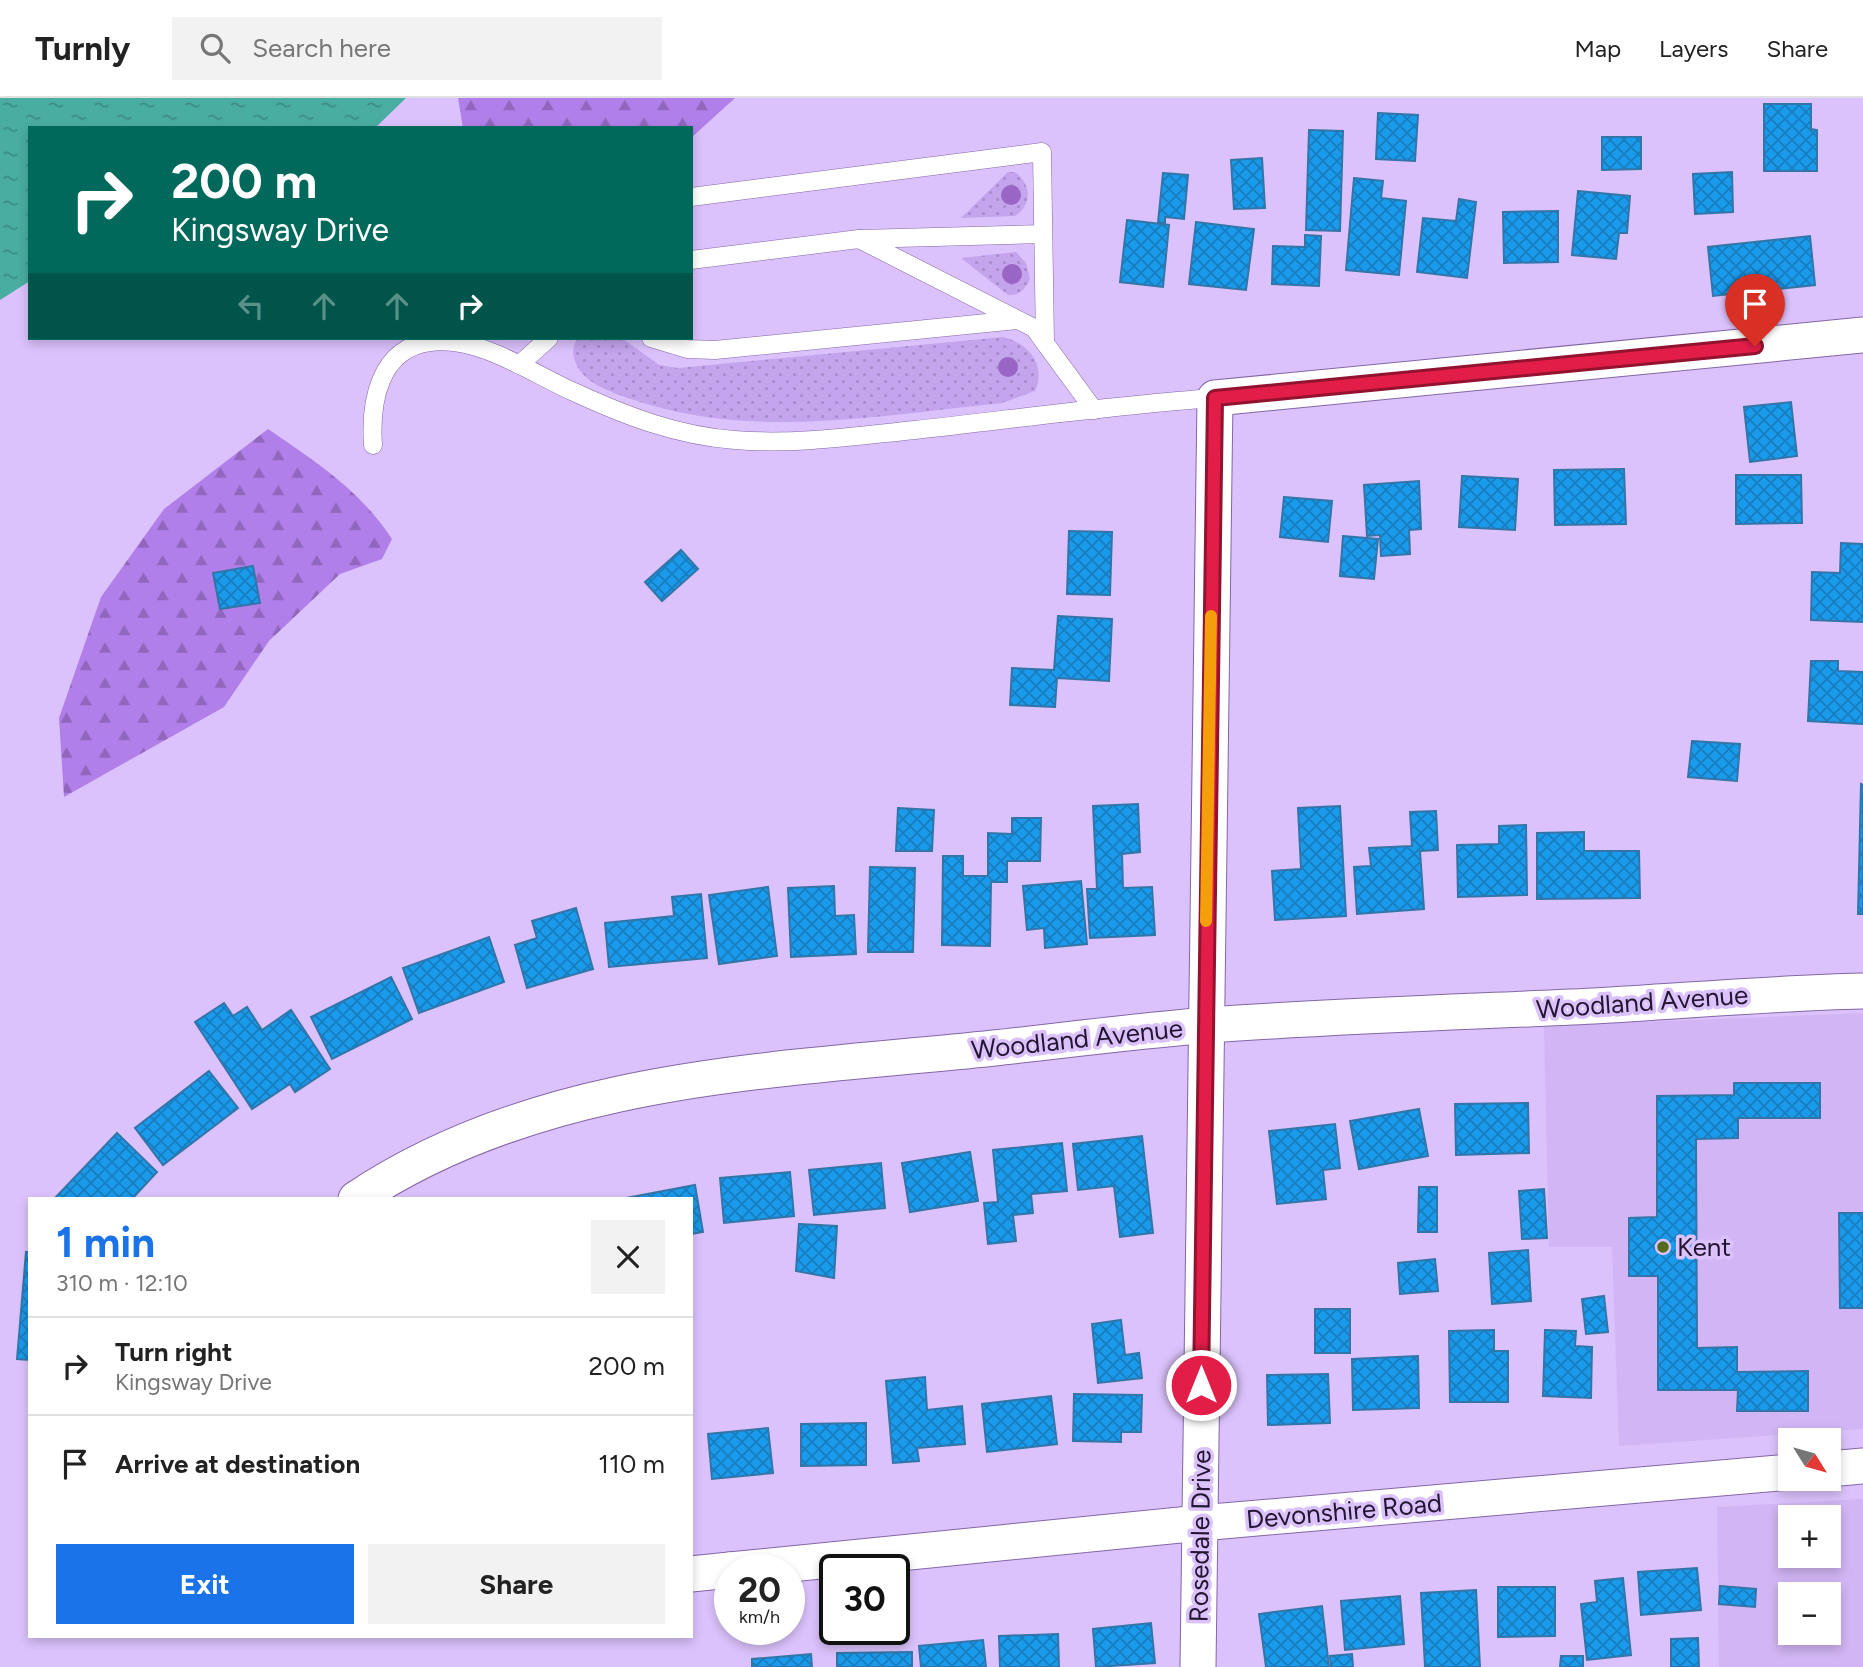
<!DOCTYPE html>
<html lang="en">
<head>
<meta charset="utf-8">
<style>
  body { margin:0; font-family:Figtree,sans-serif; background:#f2f2f2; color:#222; height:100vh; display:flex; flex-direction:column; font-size:26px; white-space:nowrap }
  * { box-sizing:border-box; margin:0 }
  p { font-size:23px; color:#767676 }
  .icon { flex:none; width:38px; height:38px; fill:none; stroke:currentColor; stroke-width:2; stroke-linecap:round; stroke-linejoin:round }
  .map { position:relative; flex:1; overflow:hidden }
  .sheet { position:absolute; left:28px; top:1099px; width:665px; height:441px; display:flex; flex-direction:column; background:#fff; border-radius:0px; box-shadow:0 4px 10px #0003 }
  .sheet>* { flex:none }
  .guide { position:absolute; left:28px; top:28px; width:665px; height:214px; border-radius:0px; box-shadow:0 4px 10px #0003; background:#00695c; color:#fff; overflow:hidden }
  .needle { width:46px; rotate:127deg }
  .fabs { position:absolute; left:1778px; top:1330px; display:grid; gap:14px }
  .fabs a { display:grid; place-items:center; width:63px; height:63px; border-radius:0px; background:#fff; box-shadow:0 4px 10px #0003; font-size:35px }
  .speed { position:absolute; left:714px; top:1456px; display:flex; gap:14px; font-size:35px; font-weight:700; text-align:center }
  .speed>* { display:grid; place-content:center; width:91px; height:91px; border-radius:50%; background:#fff; box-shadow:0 4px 10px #0003; line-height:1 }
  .speed small { font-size:18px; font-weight:400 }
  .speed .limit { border:4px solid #111; border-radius:10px; background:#fff; color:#111 }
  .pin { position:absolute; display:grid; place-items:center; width:60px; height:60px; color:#fff; margin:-72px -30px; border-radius:50% 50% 50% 0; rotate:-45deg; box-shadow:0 0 7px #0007 }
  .pin .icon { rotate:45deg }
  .me { position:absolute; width:77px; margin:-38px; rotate:0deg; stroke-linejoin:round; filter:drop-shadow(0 0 5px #0008) }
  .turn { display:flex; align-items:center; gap:24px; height:147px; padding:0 28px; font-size:32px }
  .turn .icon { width:91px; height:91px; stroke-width:2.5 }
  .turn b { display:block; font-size:49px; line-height:60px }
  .lanes { display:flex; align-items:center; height:66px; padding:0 28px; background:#0003; justify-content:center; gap:35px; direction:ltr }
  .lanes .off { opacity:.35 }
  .round { display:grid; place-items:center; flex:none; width:74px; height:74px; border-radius:0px; background:#f2f2f2 }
  .summary { display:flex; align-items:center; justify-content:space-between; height:119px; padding:0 28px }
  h1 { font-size:42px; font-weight:700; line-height:52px; color:#1a73e8 }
  .action { display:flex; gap:14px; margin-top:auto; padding:14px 28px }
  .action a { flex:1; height:80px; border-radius:0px; background:#1a73e8; color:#fff; font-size:28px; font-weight:700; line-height:80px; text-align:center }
  .action a+a { background:#f2f2f2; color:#222 }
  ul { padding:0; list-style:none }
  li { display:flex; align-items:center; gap:21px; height:98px; padding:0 28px; border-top:2px solid #e0e0e0 }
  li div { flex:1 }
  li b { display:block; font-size:26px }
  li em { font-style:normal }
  header { display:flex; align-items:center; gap:42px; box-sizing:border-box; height:98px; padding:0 35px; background:#fff; border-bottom:2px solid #e0e0e0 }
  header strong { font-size:33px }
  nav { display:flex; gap:38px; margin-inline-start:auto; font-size:24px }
  .search { width:490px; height:63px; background:#f2f2f2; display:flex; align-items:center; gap:18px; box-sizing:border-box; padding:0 24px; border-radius:0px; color:#767676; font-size:26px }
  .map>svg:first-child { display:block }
  .built { fill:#d1b5f4; fill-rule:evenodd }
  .grass { fill:url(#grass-dots) }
  .forest { fill:url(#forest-firs) }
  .water { fill:url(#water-ripples) }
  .building { fill:url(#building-cross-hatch); stroke:#3375a8; stroke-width:2 }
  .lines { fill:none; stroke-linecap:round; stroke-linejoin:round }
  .service-casing { stroke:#8466a7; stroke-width:19 }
  .minor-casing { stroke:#8466a7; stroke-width:37 }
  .service { stroke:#fff; stroke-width:18 }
  .minor { stroke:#fff; stroke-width:35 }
  .tree { fill:#9966c6 }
  .route-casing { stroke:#92132f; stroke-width:18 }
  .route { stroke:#e11d48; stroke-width:12 }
  .slow { stroke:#f59e0b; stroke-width:12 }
  .poi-dot { fill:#546b1b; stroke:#dbc2fc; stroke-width:2.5 }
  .labels { text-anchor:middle; stroke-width:7; stroke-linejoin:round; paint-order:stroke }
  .street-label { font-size:26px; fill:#231631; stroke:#dbc2fc }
  .poi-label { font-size:26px; fill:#231631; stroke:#dbc2fc; text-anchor:start }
</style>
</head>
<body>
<header>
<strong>Turnly</strong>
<div class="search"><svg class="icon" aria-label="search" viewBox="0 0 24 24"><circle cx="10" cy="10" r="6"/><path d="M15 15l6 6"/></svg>Search here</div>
<nav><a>Map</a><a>Layers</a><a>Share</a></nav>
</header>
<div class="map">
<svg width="1863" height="1569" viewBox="0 0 1863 1569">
  <defs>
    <pattern id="grass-dots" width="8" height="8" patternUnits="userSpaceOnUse" patternTransform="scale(1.75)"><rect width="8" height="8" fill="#c4a4ed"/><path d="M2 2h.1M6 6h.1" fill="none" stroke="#a88ccc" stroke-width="1.8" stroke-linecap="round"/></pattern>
    <pattern id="forest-firs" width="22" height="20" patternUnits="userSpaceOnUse" patternTransform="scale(1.75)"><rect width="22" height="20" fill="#b17fe9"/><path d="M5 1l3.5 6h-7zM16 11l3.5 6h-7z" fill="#9067bd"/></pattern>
    <pattern id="water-ripples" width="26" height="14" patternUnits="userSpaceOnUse" patternTransform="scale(1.75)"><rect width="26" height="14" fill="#49ada1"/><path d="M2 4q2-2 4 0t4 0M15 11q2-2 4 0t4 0" fill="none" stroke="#3c8c84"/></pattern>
    <pattern id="building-cross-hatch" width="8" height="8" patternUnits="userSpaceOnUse" patternTransform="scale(1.75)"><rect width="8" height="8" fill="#1a9aeb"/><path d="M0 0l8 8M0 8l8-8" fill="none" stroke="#177dbf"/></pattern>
  </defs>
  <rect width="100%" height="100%" fill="#dbc2fc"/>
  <g class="built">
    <path d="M1863 915V1331L1619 1348 1612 1149H1549L1544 928Z"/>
    <path d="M1863 1401V1569H1719L1717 1409ZM1790 1419H1829V1458H1790ZM1790 1496H1829V1535H1790Z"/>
  </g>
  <g class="grass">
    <path d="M1008 74H1015C1031 86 1033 106 1015 118L961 120Z"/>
    <path d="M1016 154 1026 165 1030 181C1025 191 1020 198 1008 197L961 160Z"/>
    <path d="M1003 239C1028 245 1047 267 1035 293L1002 305C880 317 756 342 637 303 619 297 593 289 581 274 573 263 570 250 578 240H622L659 267 678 270Z"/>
  </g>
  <g class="forest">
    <path d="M458 0H735L691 40V30H463Z"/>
    <path d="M268 331C316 364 360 392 392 441L382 461 340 476 269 543 224 609 64 699 59 620 101 499 164 411Z"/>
  </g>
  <path class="water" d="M0 0H406L375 30H30V183L0 202Z"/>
  <g class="building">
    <path d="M1764 6H1811V31L1817 32V73H1764Z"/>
    <path d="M1378 15 1418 17 1415 63 1376 61Z"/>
    <path d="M1309 32 1343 33 1340 133 1306 132Z"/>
    <path d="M1602 39H1641V71L1602 72Z"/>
    <path d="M1262 60 1265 110 1234 111 1231 62Z"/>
    <path d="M1732 74 1733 114 1695 116 1693 76Z"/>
    <path d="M1163 75 1188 77 1184 121 1165 119V125H1158Z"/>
    <path d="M1354 80 1383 83 1381 100 1406 103 1399 177 1346 172Z"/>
    <path d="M1578 93 1630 98 1627 135H1619L1616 161 1572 157Z"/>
    <path d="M1459 101 1476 104 1467 180 1417 174 1423 120 1456 123Z"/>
    <path d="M1558 113V164L1504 165 1503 114Z"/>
    <path d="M1127 122 1169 127 1163 189 1120 184Z"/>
    <path d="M1196 124 1254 131 1246 192 1189 186Z"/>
    <path d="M1305 137 1321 138 1319 188 1272 186 1273 148 1305 149Z"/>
    <path d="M1810 138 1815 187 1713 198 1708 149Z"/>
    <path d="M1791 304 1797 358 1750 364 1744 309Z"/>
    <path d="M1624 371 1626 426 1555 427 1554 372Z"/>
    <path d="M1736 377H1801L1802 425 1736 426Z"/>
    <path d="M1462 378 1518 381 1515 432 1459 429Z"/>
    <path d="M1419 383 1421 431 1409 432 1410 456 1381 458 1380 437 1367 438 1364 387Z"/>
    <path d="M1284 399 1332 403 1328 444 1280 439Z"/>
    <path d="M1069 433 1112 434 1110 497 1067 496Z"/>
    <path d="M1343 438 1378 441 1374 481 1340 478Z"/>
    <path d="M1841 445 1863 446V524L1811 522 1812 474 1840 475Z"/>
    <path d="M681 452 698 471 662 503 645 484Z"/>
    <path d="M253 468 260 505 220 511 213 475Z"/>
    <path d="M1058 518 1112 521 1109 583 1057 580 1055 609 1010 607 1012 570 1054 572Z"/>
    <path d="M1811 563H1838V573L1863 574V626L1808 623Z"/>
    <path d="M1692 643 1740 646 1737 683 1688 679Z"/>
    <path d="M1861 686 1863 687V816H1858Z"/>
    <path d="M1138 706 1140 754 1122 756 1123 790 1152 789 1155 837 1090 840 1087 791H1097L1093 708Z"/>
    <path d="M1340 708 1346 818 1275 822 1272 773 1301 771 1298 710Z"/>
    <path d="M898 710 934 712 932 753H896Z"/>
    <path d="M1436 713 1438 752 1420 753 1424 811 1357 816 1354 769 1371 768 1369 750 1412 748 1410 714Z"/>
    <path d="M1012 720H1041L1040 763H1007V784H991L990 848 942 847 943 758H963V778H988V735L1012 736Z"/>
    <path d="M1526 727 1527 797 1458 799 1457 747 1499 746V728Z"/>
    <path d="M1584 734V753H1639L1640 800 1537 801V735Z"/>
    <path d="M870 769 915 770 913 854H868Z"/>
    <path d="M1081 783 1087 846 1045 850 1044 830 1027 832 1023 788Z"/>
    <path d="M834 788 835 818 854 817 856 856 791 859 788 790Z"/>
    <path d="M768 789 777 858 719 866 709 797Z"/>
    <path d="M701 796 707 860 609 869 605 825 674 818 672 799Z"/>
    <path d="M576 810 593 871 527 890 515 847 537 840 532 823Z"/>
    <path d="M489 839 504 884 419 915 403 870Z"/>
    <path d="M391 879 412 921 332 961 311 919Z"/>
    <path d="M224 905 233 918 247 909 262 932 291 912 330 971 295 994 290 986 252 1011 195 924Z"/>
    <path d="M209 973 238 1010 163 1067 135 1030Z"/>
    <path d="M1734 985H1820V1020H1738V1040L1696 1041 1697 1250 1737 1249V1274L1808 1273V1313H1737L1738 1292H1658V1178H1629V1120L1657 1119V998L1734 997Z"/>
    <path d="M1528 1005 1529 1055 1456 1057 1455 1006Z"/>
    <path d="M1419 1011 1428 1058 1359 1071 1350 1023Z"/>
    <path d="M1335 1026 1340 1070 1323 1072 1326 1101 1277 1106 1269 1033Z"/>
    <path d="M117 1035 157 1074 132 1101H54Z"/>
    <path d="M1142 1038 1153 1135 1120 1139 1114 1088 1078 1092 1073 1046Z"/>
    <path d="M1062 1045 1067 1093 1031 1096 1033 1115 1013 1117 1016 1143 988 1146 984 1105 998 1104 993 1052Z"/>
    <path d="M970 1054 978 1103 910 1114 902 1065Z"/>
    <path d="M881 1065 885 1110 814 1117 809 1072Z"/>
    <path d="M790 1074 794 1118 724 1125 720 1080Z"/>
    <path d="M695 1087 703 1134 691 1136V1101H621Z"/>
    <path d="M1419 1089H1437V1134H1418Z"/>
    <path d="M1544 1091 1547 1140 1522 1141 1519 1093Z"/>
    <path d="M1839 1115H1863V1210H1840Z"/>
    <path d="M799 1126 837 1128 834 1180 796 1173Z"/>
    <path d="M1528 1152 1531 1203 1492 1206 1489 1155Z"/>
    <path d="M26 1154H30V1262L17 1261Z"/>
    <path d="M1435 1161 1438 1193 1400 1196 1398 1165Z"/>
    <path d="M1604 1198 1608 1234 1586 1236 1582 1201Z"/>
    <rect x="1315" y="1211" width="35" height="44"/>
    <path d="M1121 1222 1125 1257 1139 1255 1142 1280 1098 1285 1092 1226Z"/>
    <path d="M1494 1232V1253H1508V1304H1450L1449 1233Z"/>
    <path d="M1545 1232 1576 1233 1575 1248 1592 1249 1591 1300 1543 1298Z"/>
    <path d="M1418 1258 1419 1310 1353 1312 1352 1261Z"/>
    <path d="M1328 1276 1330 1325 1268 1327 1267 1277Z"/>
    <path d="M925 1279 927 1312 962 1308 965 1346 917 1350 919 1363 893 1365 886 1283Z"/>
    <path d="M1074 1296 1142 1297 1141 1334H1121V1344L1073 1343Z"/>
    <path d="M1051 1298 1057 1346 987 1354 982 1306Z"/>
    <path d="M866 1325V1367L801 1368V1326Z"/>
    <path d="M768 1330 773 1375 712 1381 708 1336Z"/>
    <path d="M1697 1470 1701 1512 1641 1517 1638 1474Z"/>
    <path d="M1623 1480 1631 1557 1587 1562 1581 1506 1597 1504 1595 1483Z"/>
    <path d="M1720 1488 1756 1491 1755 1509 1719 1506Z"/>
    <path d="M1498 1489H1555V1538L1498 1539Z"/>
    <path d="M1476 1492 1480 1569H1425L1421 1495Z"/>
    <path d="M1400 1498 1404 1546 1345 1552 1341 1503Z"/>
    <path d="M1322 1508 1329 1569H1266L1259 1516Z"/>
    <path d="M1151 1525 1155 1565 1096 1569 1093 1531Z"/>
    <path d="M1058 1536 1059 1569H1000L999 1538Z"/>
    <path d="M1698 1540 1699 1569H1671V1541Z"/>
    <path d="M983 1542 986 1569H921L919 1548Z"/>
    <path d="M912 1554V1569H837V1555Z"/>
    <path d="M811 1556 812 1569H752V1561Z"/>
    <path d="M1352 1556 1353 1569H1331L1330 1558Z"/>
    <path d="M1561 1558H1583V1569H1560Z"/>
  </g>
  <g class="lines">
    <defs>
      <g id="service">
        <path d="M691 99 1042 54 1045 245"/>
        <path d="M860 141 1042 136"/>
        <path d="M691 162 859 141 1034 230 1094 312"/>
        <path d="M651 240 687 251 715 252 1017 222"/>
        <path d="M519 267 549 240"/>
        <path d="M373 347C370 305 379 250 430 244 480 238 531 275 574 294 626 318 678 338 735 342 795 347 856 338 915 332 1015 321 1115 307 1215 300"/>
      </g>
      <g id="minor">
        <path d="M356 1101C543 976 778 973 994 950 1066 942 1137 933 1209 927 1337 918 1466 914 1594 908 1684 903 1773 895 1863 893"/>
        <path d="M1829 1371 1863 1368"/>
        <path d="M730 1472 1200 1425 1790 1374"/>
        <path d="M691 1476 730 1472"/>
        <path d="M1198 1569 1215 300 1863 237"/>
      </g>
    </defs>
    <use href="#service" class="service-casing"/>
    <use href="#minor" class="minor-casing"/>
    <use href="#service" class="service"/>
    <use href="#minor" class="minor"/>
  </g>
  <g class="tree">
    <circle cx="1011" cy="97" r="10"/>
    <circle cx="1012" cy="176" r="10"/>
    <circle cx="1008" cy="269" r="10"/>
  </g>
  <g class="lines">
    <defs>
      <path id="route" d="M1201 1287 1215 300 1755 248"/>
    </defs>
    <use href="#route" class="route-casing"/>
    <use href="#route" class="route"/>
    <path class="slow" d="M1206 823 1211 518"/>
  </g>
  <circle class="poi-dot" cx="1663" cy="1149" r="7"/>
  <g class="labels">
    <g class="street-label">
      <text transform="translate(1642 904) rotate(-4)" y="9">Woodland Avenue</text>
      <text transform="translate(1077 941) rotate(-6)" y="9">Woodland Avenue</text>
      <text transform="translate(1344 1413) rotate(-5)" y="9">Devonshire Road</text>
      <text transform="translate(1200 1438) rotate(-89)" y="9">Rosedale Drive</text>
    </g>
    <g class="poi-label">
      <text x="1677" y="1158">Kent</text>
    </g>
  </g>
</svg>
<div class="fabs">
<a><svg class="needle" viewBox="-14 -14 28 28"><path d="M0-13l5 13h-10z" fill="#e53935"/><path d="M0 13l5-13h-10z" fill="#767676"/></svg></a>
<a>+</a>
<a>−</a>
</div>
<div class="speed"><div>20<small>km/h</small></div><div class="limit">30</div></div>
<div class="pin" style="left:1755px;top:248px;background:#d93025"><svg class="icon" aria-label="arrive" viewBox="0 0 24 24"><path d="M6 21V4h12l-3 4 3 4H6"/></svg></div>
<svg class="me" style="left:1201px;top:1287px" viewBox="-20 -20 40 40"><circle r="17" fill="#e11d48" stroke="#fff" stroke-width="3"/><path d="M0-11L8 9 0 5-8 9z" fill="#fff"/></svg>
<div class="guide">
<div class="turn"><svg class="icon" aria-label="right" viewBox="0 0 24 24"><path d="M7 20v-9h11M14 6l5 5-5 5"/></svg><div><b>200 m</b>Kingsway Drive</div></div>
<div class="lanes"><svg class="icon off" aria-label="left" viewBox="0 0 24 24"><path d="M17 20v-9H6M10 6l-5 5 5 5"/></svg><svg class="icon off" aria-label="ahead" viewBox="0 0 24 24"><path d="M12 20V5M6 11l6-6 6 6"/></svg><svg class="icon off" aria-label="ahead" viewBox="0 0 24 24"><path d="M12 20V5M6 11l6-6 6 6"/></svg><svg class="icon" aria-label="right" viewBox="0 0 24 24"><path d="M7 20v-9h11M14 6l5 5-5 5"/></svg></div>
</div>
<section class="sheet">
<div class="summary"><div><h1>1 min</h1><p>310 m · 12:10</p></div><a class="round"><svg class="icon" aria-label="close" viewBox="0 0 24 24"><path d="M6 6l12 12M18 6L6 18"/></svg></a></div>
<ul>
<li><svg class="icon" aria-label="right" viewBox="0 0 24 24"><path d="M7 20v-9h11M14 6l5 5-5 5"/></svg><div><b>Turn right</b><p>Kingsway Drive</p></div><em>200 m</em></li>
<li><svg class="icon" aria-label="arrive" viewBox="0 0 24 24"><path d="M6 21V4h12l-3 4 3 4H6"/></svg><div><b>Arrive at destination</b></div><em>110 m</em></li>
</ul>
<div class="action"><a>Exit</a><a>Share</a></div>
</section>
</div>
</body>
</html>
